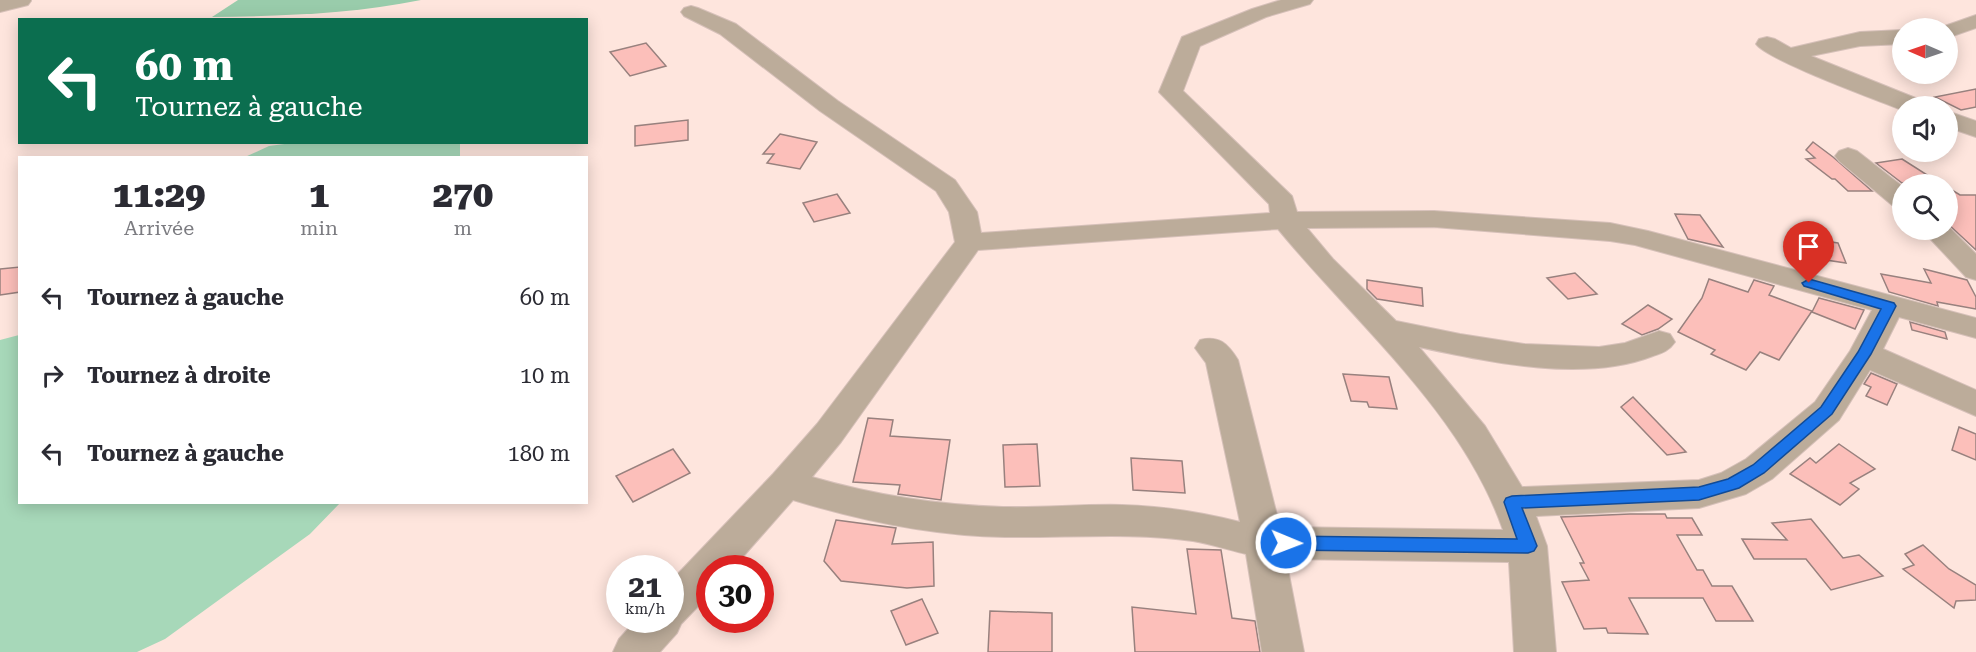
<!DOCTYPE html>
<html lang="fr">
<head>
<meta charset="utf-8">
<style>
  body { margin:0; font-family:"Roboto Serif",serif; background:#f2f2f3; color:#2b2b33; height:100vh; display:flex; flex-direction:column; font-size:22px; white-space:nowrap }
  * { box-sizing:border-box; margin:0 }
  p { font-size:20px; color:#7c7c81 }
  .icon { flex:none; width:33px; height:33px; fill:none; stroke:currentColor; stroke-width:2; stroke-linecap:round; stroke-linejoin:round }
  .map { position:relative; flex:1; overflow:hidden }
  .drawer { position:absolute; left:18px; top:156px; width:570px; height:348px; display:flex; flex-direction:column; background:#fff; border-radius:0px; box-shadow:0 3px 15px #0003 }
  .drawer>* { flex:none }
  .top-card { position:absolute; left:18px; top:18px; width:570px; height:126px; border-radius:0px; box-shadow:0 3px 15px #0003; background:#0b6e4f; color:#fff; overflow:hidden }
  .needle { width:39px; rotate:272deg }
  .controls { position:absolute; left:1892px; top:18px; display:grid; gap:12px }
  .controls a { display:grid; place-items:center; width:66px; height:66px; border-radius:50%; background:#fff; box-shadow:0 3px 15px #0003; font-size:30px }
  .speed { position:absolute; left:606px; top:555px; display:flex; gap:12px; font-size:30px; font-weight:700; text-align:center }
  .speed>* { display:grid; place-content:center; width:78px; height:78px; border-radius:50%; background:#fff; box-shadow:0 3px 15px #0003; line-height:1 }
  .speed small { font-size:15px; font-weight:400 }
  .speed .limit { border:9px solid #d22; background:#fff; color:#111 }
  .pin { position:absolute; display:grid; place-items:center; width:51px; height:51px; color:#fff; margin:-62px -26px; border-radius:50% 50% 50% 0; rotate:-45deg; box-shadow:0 0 6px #0007 }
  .pin .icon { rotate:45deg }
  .me { position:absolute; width:66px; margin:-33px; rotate:91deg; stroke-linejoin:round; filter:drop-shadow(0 0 4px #0008) }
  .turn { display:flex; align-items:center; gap:21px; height:126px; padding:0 18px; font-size:27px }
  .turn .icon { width:78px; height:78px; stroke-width:2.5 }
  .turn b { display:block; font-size:42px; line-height:51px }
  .eta { display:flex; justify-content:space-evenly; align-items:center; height:102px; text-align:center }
  .eta b { font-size:36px; font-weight:800; line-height:42px }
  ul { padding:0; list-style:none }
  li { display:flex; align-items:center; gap:18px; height:78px; padding:0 18px }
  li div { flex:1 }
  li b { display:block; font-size:22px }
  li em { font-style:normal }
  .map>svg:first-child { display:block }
  .green { fill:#a7d8b9 }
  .forest { fill:#99ccab }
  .building { fill:#fcbfba; stroke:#98817e; stroke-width:1.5 }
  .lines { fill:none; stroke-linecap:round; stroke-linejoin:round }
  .minor-casing { stroke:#d6c0b9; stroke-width:2 }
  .minor { fill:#bcac9a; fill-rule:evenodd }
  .route { fill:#1a73e8; stroke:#114b97; stroke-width:1.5 }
</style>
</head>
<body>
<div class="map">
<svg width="1976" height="652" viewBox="0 0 1976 652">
  <rect width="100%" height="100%" fill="#fee5dd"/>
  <g class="green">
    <path d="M292 143H460V157H245L269 146Z"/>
    <path d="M19 335 20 502 340 503 310 534 165 639 137 652H0V340Z"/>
  </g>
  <path class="forest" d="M238 0H421C353 14 282 16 212 17Z"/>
  <g class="building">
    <path d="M646 43 666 66 630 76 610 52Z"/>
    <path d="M1976 89V107L1961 110 1935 97Z"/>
    <path d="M688 120V140L635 146V126Z"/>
    <path d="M780 134 817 142 800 169 767 163 774 154H763Z"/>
    <path d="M1813 142 1833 157 1872 191H1848L1835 179H1832L1806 159 1815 158 1806 150Z"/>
    <path d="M1902 159 1932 178 1902 183 1876 163Z"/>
    <path d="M1947 187 1960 195H1976V250L1947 223Z"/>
    <path d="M837 194 850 213 814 222 803 203Z"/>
    <path d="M1675 214 1700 215 1723 247 1688 239Z"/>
    <path d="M1818 240 1838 243 1846 263 1826 260Z"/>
    <path d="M20 267V292L0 295V269Z"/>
    <path d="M1924 269 1967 280 1976 297V309L1937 302 1938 306 1889 292 1881 274 1931 283Z"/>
    <path d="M1575 273 1597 294 1568 299 1547 278Z"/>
    <path d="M1709 279 1748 292 1754 280 1774 286 1769 295 1812 311 1779 360 1760 352 1746 370 1711 354 1715 350 1678 332 1702 298Z"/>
    <path d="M1367 280 1422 288 1423 306 1377 299 1367 289Z"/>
    <path d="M1819 298 1864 310 1855 329 1812 312Z"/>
    <path d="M1648 305 1672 319 1658 329 1642 335 1622 324Z"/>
    <path d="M1910 322 1945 332 1947 339 1912 330Z"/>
    <path d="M1871 373 1897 384 1887 405 1866 396 1871 387 1864 384Z"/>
    <path d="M1343 374 1389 377 1397 409 1369 407 1367 402 1351 401Z"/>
    <path d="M1633 397 1686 452 1667 455 1621 407Z"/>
    <path d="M868 418 893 420 890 436 950 440 941 500 898 494 900 485 853 482Z"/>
    <path d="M1959 427 1976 434V460L1952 450Z"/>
    <path d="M1037 444 1040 486 1005 487 1003 445Z"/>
    <path d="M1839 444 1875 469 1850 483 1859 489 1840 505 1790 474 1810 458 1816 463Z"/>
    <path d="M673 449 690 473 633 502 616 476Z"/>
    <path d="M1131 458 1182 461 1185 493 1133 490Z"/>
    <path d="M1630 514H1665L1667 518H1692L1702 535H1677L1697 570H1703L1712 586H1732L1753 621H1716L1703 598H1629L1648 634 1608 633 1606 628 1584 629 1562 582 1589 580 1580 563H1584L1561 517Z"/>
    <path d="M1811 519 1843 558 1859 555 1883 576 1831 590 1806 559H1754L1742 539 1787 540 1772 523Z"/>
    <path d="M836 520 896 528 892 544 933 542 934 586 907 588 841 581 824 561Z"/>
    <path d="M1923 545 1949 569 1976 585V600L1956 601 1954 608 1903 569 1914 565 1905 554Z"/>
    <path d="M1187 549 1221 550 1232 618 1255 621 1260 652H1135L1132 607 1196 614Z"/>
    <path d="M922 599 938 633 906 645 891 611Z"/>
    <path d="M990 611 1052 613V652H988Z"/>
  </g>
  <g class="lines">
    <defs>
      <g id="minor">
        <path d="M0 0H31V1L28 5 0 12Z"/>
        <path d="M1281 0H1313L1310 4 1266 17 1200 46 1183 91 1292 196 1297 212 1434 211 1610 223 1648 231 1976 318V338L1899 317 1883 349 1976 390V416L1870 370 1839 420 1772 479 1746 494 1699 508 1536 516 1547 546 1556 652H1514L1509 562 1286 559 1304 652H1262L1246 554C1229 550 1211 544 1193 541 1130 532 1068 538 1005 537 933 536 862 521 793 500L733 568H710V594L681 624 677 633 660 652H613L619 639 636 620H670V582L773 474 817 424 955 242 949 212 936 191 820 111 720 34 684 16 681 12 684 8 691 6 698 8 736 24 838 101 955 180 977 212 981 233 1270 213 1269 204 1159 92 1182 37 1252 9ZM1434 227 1610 241 1635 245 1872 310 1850 351 1815 402 1746 459 1721 473 1699 480 1522 487 1485 426 1419 347C1489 362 1584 383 1653 356 1662 353 1669 351 1675 342L1670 334 1659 331 1625 343 1599 347 1524 344 1460 334 1396 321 1333 259 1307 228ZM1278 229C1355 323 1462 412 1503 530L1280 527 1238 360C1228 344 1219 335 1200 340L1195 348 1206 363 1240 522C1201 512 1162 506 1122 505 1082 504 1042 508 1003 507 939 505 874 495 812 477L841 442 978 250Z"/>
        <path d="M1976 15V28L1947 38V28H1939Z"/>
        <path d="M1902 30V44L1860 46 1811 56 1923 101 1926 106H1902V110C1877 100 1767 60 1756 44L1759 39 1767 37 1775 39 1791 48 1860 32Z"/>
        <path d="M1947 111 1976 121V137L1947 127Z"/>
        <path d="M1848 148 1857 151 1902 186V207L1892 205 1839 161 1835 156 1839 151Z"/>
        <path d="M1947 225 1976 254V280L1966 277 1922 230H1947Z"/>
      </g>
    </defs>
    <use href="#minor" class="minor-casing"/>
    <use href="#minor" class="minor"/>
  </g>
  <path class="route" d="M1809 279 1894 303 1896 306 1871 354 1832 414 1764 473 1739 488 1699 500 1522 508 1537 546 1534 551 1528 553 1286 550 1280 548 1278 543 1280 538 1286 536 1517 539 1504 502 1506 498 1512 496 1699 487 1728 479 1753 465 1821 407 1858 352 1881 309 1804 286 1802 283Z"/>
</svg>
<div class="controls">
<a><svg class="needle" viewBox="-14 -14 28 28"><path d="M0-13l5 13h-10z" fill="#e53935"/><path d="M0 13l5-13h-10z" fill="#7c7c81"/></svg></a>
<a><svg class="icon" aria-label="sound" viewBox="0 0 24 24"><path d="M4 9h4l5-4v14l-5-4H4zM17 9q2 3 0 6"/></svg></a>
<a><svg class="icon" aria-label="search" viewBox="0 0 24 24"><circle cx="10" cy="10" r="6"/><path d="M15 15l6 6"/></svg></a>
</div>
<div class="speed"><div>21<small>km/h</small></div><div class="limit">30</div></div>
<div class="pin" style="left:1809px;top:283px;background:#d93025"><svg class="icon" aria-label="arrive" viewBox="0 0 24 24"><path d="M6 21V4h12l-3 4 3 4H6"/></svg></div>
<svg class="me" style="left:1286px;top:543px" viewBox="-20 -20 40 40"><circle r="17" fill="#1a73e8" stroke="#fff" stroke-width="3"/><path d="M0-11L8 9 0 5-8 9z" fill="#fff"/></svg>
<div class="top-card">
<div class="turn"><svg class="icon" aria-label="left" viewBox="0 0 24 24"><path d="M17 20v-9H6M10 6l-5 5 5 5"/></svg><div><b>60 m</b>Tournez à gauche</div></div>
</div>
<section class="drawer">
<div class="eta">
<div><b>11:29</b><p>Arrivée</p></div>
<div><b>1</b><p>min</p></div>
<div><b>270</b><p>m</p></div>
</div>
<ul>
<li><svg class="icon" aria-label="left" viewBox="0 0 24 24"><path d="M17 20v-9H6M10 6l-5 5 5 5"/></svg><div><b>Tournez à gauche</b></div><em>60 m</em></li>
<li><svg class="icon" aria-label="right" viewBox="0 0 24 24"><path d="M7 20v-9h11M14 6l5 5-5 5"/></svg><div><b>Tournez à droite</b></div><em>10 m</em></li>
<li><svg class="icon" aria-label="left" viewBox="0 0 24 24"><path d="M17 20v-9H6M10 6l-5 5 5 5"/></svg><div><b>Tournez à gauche</b></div><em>180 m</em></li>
</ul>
</section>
</div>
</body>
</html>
